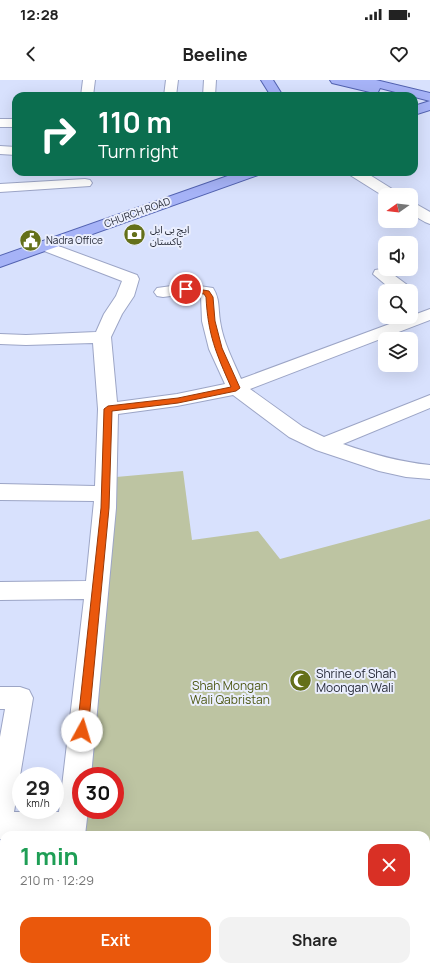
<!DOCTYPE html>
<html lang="en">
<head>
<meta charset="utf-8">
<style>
  body { margin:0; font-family:Manrope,"Noto Sans Arabic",sans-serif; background:#f2f2f2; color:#222; height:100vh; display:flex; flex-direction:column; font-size:15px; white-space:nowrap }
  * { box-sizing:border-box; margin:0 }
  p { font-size:13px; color:#767676 }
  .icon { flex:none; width:22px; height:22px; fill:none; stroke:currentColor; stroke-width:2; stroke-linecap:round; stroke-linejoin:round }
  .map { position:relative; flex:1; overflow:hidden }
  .drawer { position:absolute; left:0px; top:751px; width:430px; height:140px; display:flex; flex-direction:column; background:#fff; border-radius:12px 12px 0 0; box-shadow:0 4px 16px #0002 }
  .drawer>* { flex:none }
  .banner { position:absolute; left:12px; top:12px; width:406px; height:84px; border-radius:12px; box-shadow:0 4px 16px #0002; background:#0b6e4f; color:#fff; overflow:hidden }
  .needle { width:26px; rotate:256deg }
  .controls { position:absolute; left:378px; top:108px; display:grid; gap:8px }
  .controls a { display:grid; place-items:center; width:40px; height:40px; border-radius:8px; background:#fff; box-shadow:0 4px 16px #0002; font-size:20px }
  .speed { position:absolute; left:12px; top:687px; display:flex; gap:8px; font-size:20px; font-weight:700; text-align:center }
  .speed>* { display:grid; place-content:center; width:52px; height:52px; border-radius:50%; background:#fff; box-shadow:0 4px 16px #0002; line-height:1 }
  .speed small { font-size:10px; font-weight:400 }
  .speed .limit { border:6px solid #d22; background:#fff; color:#111 }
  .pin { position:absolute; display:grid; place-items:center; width:34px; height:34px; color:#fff; margin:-17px; border:2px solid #fff; border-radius:50%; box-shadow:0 1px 4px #0007 }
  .me { position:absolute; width:44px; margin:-22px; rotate:6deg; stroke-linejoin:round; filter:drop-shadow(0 0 3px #0008) }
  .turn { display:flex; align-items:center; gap:14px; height:84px; padding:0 20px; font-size:18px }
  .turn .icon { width:52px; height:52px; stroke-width:2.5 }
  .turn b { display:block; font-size:28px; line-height:34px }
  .round { display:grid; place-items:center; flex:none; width:42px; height:42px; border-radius:12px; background:#f2f2f2 }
  .summary { display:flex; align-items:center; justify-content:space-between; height:68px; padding:0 20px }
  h1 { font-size:24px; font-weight:700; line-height:30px; color:#1e9e55 }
  .primary-button { display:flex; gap:8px; margin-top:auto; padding:8px 20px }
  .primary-button a { flex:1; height:46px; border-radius:12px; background:#ea580c; color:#fff; font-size:16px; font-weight:700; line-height:46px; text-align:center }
  .primary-button a+a { background:#f2f2f2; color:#222 }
  .status { display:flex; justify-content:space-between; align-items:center; height:28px; padding:0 20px; background:#fff; direction:ltr }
  .status svg { height:11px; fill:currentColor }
  header { display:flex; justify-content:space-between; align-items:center; height:52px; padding:0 20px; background:#fff; font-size:18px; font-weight:700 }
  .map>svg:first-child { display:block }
  .green { fill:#bdc4a2; fill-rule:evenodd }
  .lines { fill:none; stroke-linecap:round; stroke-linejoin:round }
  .minor-casing { stroke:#9ca5c6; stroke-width:2 }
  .major-casing { stroke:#5262b0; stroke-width:2 }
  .minor { fill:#fff; fill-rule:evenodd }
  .major { fill:#a6b3f7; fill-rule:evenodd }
  .route { fill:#ea580c; stroke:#983908 }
  .labels { text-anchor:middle; stroke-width:4; stroke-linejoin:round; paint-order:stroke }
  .far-street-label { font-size:10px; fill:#252936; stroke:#eaeefd }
  .far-poi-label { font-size:10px; fill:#252936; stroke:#eaeefd; text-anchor:start }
  .poi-label { font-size:12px; fill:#252936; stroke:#eaeefd; text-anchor:start }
  .park-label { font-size:12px; fill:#4e5814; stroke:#eaeefd }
</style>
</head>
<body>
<div class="status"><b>12:28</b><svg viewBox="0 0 49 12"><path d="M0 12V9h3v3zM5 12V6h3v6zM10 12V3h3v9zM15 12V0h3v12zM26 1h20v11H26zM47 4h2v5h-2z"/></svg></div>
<header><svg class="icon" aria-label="back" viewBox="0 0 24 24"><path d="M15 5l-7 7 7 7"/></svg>Beeline<svg class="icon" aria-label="heart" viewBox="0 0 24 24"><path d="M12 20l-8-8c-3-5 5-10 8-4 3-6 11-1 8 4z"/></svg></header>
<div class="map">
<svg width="430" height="891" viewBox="0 0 430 891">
  <rect width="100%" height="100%" fill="#d8e1fd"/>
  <path class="green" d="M183 391 192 460 258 451 280 479 430 439V891H57V887H426V755H71L105 398ZM81 696H115V730H81Z"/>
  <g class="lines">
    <defs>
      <g id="minor">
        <path d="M83 0H95L93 16H81Z"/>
        <path d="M166 0H178L176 16H164Z"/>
        <path d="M204 0H216L215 16H203Z"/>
        <rect x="0" y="39" width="16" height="8"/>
        <path d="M0 66 16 67V75L0 74Z"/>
        <path d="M348 92H365L397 112 399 115H385V117L350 95Z"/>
        <path d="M85 99 90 100 92 103 90 106 0 112V104Z"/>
        <path d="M411 122 416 124 430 132V144L425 142 411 134Z"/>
        <path d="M45 161 137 195 139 199 134 216 122 234 111 257 117 322 177 314 225 304 209 269 202 241 201 216 186 214 163 217 157 216 154 212 157 208 186 204 213 208C220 219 218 229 220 241 223 262 233 280 241 299L430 229V240L250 309 303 347 324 357 430 315V328L343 364C372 374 399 382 430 385V399L406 397 379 391 316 370 289 357 233 315 177 326 118 334 116 428 91 696H81V730H88L85 755H4V759H0V657L5 629H0V607H20L29 610 33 618 14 732H59L84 519 0 520V502L86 501 94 421 0 420V404L95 406 98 329 93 263 26 265 0 264V254L26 255 96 252 104 234 116 216 122 201 39 169 37 166 39 163Z"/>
        <path d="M381 189 387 190 410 207 413 211 411 213V211H393L373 194 375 190Z"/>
        <path d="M0 865H4V887H17L15 891H0Z"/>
        <rect x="44" y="887" width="32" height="4"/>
      </g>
      <g id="major">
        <path d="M261 0H273L283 16H271Z"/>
        <path d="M330 0H376L430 13V21L380 8 378 12 374 13 332 3Z"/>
        <path d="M430 21V30L414 35V26Z"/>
        <path d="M239 92H260L258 95 0 187V176Z"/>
      </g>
    </defs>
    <use href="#minor" class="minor-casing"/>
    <use href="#major" class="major-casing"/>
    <use href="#minor" class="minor"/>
    <use href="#major" class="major"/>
  </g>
  <path class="route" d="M186 207 209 211 213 217 215 241 222 268 240 308 236 311 178 323 112 331 109 428 88 651 86 655 82 656 78 655 77 651 101 428 104 329 108 326 178 318 231 307C216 273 208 255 206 217L204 214 183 211V208Z"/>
  <defs>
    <symbol id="bank-disc" viewBox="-11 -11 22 22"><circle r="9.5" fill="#64701a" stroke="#eaeefd"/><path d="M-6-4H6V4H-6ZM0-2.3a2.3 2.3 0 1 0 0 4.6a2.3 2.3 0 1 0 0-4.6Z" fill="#fff"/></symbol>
    <symbol id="civic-disc" viewBox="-11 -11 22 22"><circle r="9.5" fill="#64701a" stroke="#eaeefd"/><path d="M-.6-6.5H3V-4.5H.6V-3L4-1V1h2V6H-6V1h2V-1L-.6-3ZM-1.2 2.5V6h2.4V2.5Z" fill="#fff"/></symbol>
    <symbol id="mosque-disc" viewBox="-11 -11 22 22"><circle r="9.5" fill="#64701a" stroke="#eaeefd"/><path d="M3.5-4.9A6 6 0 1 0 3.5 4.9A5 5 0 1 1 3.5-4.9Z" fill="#fff"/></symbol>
  </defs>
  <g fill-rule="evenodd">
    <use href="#bank-disc" x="122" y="142" width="25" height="25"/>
    <use href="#civic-disc" x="18" y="148" width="25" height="25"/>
    <use href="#mosque-disc" x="288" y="588" width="25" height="25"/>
  </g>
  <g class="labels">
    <g class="far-street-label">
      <text transform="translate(137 132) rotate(-20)" y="4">CHURCH ROAD</text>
    </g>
    <g class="far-poi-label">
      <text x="150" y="153">ایچ بی ایل<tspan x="150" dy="12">پاکستان</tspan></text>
      <text x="46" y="164">Nadra Office</text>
    </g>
    <g class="poi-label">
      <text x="316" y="598">Shrine of Shah<tspan x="316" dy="14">Moongan Wali</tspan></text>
    </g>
    <g class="park-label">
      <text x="230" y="610">Shah Mongan<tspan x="230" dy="14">Wali Qabristan</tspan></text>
    </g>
  </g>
</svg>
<div class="controls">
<a><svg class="needle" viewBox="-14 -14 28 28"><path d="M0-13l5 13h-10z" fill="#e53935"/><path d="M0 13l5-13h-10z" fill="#767676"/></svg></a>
<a><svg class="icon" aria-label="sound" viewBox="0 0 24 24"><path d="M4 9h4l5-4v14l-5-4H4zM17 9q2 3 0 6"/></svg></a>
<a><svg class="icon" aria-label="search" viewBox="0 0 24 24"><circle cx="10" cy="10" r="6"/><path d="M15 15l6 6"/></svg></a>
<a><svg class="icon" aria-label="layers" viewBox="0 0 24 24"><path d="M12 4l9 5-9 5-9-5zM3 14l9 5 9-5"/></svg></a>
</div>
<div class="speed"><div>29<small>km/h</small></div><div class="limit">30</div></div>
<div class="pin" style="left:186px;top:209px;background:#d93025"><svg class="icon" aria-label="arrive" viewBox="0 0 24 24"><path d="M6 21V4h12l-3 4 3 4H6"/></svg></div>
<svg class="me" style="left:82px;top:651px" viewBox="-20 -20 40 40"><circle r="19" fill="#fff"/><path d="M0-13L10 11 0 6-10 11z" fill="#ea580c"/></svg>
<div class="banner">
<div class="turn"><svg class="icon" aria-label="right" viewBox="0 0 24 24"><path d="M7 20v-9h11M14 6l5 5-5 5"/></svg><div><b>110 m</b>Turn right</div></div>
</div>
<section class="drawer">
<div class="summary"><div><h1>1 min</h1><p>210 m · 12:29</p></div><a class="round" style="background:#d93025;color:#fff"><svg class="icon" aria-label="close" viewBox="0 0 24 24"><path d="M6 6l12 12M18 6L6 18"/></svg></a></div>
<div class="primary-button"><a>Exit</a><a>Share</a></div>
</section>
</div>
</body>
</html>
